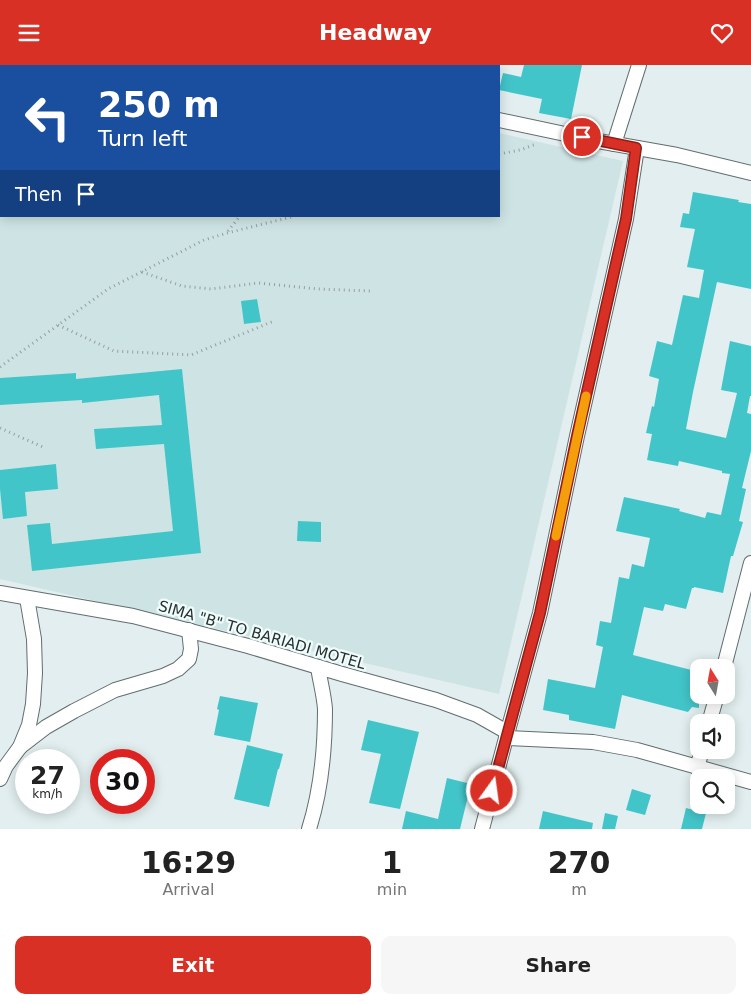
<!DOCTYPE html>
<html lang="en">
<head>
<meta charset="utf-8">
<style>
  body { margin:0; font-family:"DejaVu Sans",sans-serif; background:#f6f6f6; color:#222; height:100vh; display:flex; flex-direction:column; font-size:19px; white-space:nowrap }
  * { box-sizing:border-box; margin:0 }
  p { font-size:16px; color:#767676 }
  .icon { flex:none; width:28px; height:28px; fill:none; stroke:currentColor; stroke-width:2; stroke-linecap:round; stroke-linejoin:round }
  .map { position:relative; height:764px; overflow:hidden }
  .drawer { display:flex; flex-direction:column; background:#fff; flex:1 }
  .drawer>* { flex:none }
  .top-card { position:absolute; left:0px; top:0px; width:500px; height:152px; box-shadow:0 2px 12px #0003; background:#1a4fa0; color:#fff; overflow:hidden }
  .needle { width:32px; rotate:349deg }
  .controls { position:absolute; left:690px; top:594px; display:grid; gap:10px }
  .controls a { display:grid; place-items:center; width:45px; height:45px; border-radius:10px; background:#fff; box-shadow:0 2px 12px #0003; font-size:25px }
  .speed { position:absolute; left:15px; top:684px; display:flex; gap:10px; font-size:25px; font-weight:700; text-align:center }
  .speed>* { display:grid; place-content:center; width:65px; height:65px; border-radius:50%; background:#fff; box-shadow:0 2px 12px #0003; line-height:1 }
  .speed small { font-size:12px; font-weight:400 }
  .speed .limit { border:8px solid #d22; background:#fff; color:#111 }
  .pin { position:absolute; display:grid; place-items:center; width:42px; height:42px; color:#fff; margin:-21px; border:2px solid #fff; border-radius:50%; box-shadow:0 1px 5px #0007 }
  .me { position:absolute; width:55px; margin:-28px; rotate:14deg; stroke-linejoin:round; filter:drop-shadow(0 0 4px #0008) }
  .turn { display:flex; align-items:center; gap:18px; height:105px; padding:0 15px; font-size:22px }
  .turn .icon { width:65px; height:65px; stroke-width:2.5 }
  .turn b { display:block; font-size:35px; line-height:42px }
  .then { display:flex; align-items:center; height:48px; padding:0 15px; background:#0003; gap:10px; font-size:19px }
  .eta { display:flex; justify-content:space-evenly; align-items:center; height:85px; text-align:center }
  .eta b { font-size:30px; font-weight:600; line-height:35px }
  .button { display:flex; gap:10px; margin-top:auto; padding:10px 15px }
  .button a { flex:1; height:58px; border-radius:10px; background:#d93025; color:#fff; font-size:20px; font-weight:600; line-height:58px; text-align:center }
  .button a+a { background:#f6f6f6; color:#222 }
  header { display:flex; justify-content:space-between; align-items:center; height:65px; padding:0 15px; background:#d93025; color:#fff; font-size:22px; font-weight:600 }
  .map>svg:first-child { display:block }
  .built { fill:#cee4e4 }
  .building { fill:#42c5c9 }
  .lines { fill:none; stroke-linecap:round; stroke-linejoin:round }
  .street-casing { stroke:#626d6d; stroke-width:16 }
  .path { stroke:#959e9e; stroke-width:3; stroke-dasharray:1 4; stroke-linecap:butt }
  .street { stroke:#fff; stroke-width:14 }
  .route-casing { stroke:#8d1f18; stroke-width:12 }
  .route { stroke:#d93025; stroke-width:9 }
  .slow { stroke:#f59e0b; stroke-width:9 }
  .labels { text-anchor:middle; stroke-width:4.5; stroke-linejoin:round; paint-order:stroke }
  .street-label { font-size:15px; fill:#2a2f2f; stroke:#effcfc }
</style>
</head>
<body>
<header><svg class="icon" aria-label="menu" viewBox="0 0 24 24"><path d="M4 6h16M4 12h16M4 18h16"/></svg>Headway<svg class="icon" aria-label="heart" viewBox="0 0 24 24"><path d="M12 20l-8-8c-3-5 5-10 8-4 3-6 11-1 8 4z"/></svg></header>
<div class="map">
<svg width="751" height="764" viewBox="0 0 751 764">
  <rect width="100%" height="100%" fill="#e2eeef"/>
  <path class="built" d="M0 0H187L193 1H1V151H499V68L623 96 499 629 0 514Z"/>
  <g class="building">
    <path d="M524 0H582L571 54 539 48 542 34 499 25 503 8 521 12Z"/>
    <path d="M693 127 739 135 738 137 751 139V224L717 217 693 327 686 364 726 373 737 328 721 325 730 276 751 281V331H750L747 348 751 349V386L742 423 746 424 739 456 743 457 733 491H731L723 528 694 522V523H692L686 544 665 539 663 546 644 542 633 590 699 607V643L692 642 688 647 622 630 615 664 569 655V650L543 645 548 614 595 623 603 582 596 580 600 556 611 558 619 512 629 514 632 499 644 502 650 473 616 466 624 432 680 444 679 446 705 453 707 447 721 450 730 409 722 408V406L679 396 678 401 647 395 652 369 646 368 652 341 654 342 659 314 649 311 657 276 672 280 683 230 699 233 704 205 687 202 695 164 680 162 683 148 689 149Z"/>
    <path d="M257 234 261 257 244 259 241 236Z"/>
    <path d="M182 304 201 488 32 506 27 460 50 458 52 479 173 466 164 379 96 384 94 364 162 360 159 330 82 338V335L0 340V313L76 308V314Z"/>
    <path d="M56 399 58 424 25 427 27 451 3 454 0 424V405Z"/>
    <path d="M298 456 321 457V477L297 476Z"/>
    <path d="M220 631 258 638 250 677 214 670 219 645 217 644Z"/>
    <path d="M368 655 419 667 400 744 369 738 381 689 361 685Z"/>
    <path d="M247 680 283 689 279 704H278L269 742 234 734Z"/>
    <path d="M447 713 471 719 460 764H402L406 746 438 754Z"/>
    <path d="M632 724 651 730 645 750 626 745Z"/>
    <path d="M686 743 706 748 702 764H681Z"/>
    <path d="M543 746 593 758 592 764H539Z"/>
    <path d="M605 748 618 751 615 764H602Z"/>
  </g>
  <g class="lines">
    <defs>
      <g id="street">
        <path d="M264 0 269 1"/>
        <path d="M427 1V0"/>
        <path d="M499 55 598 76 677 90 751 108"/>
        <path d="M614 79 639 0"/>
        <path d="M0 528 133 551 248 581 342 609 436 635 477 650 507 667"/>
        <path d="M724 602 751 498"/>
        <path d="M709 658 717 630"/>
        <path d="M506 673 593 677 637 685 751 717"/>
        <path d="M20 682 46 662 74 646 115 625 163 611 178 604 189 594 191 584 189 565"/>
        <path d="M697 703 702 685"/>
        <path d="M0 714 6 701 20 682 29 660 33 639 35 608 34 574 27 533"/>
        <path d="M309 764C321 726 325 684 325 644 324 630 320 616 318 602"/>
        <path d="M482 764 506 673 540 548 577 371 626 154 637 83"/>
      </g>
    </defs>
    <use href="#street" class="street-casing"/>
    <g class="path">
      <path d="M499 89 520 85 536 79"/>
      <path d="M228 166 240 151"/>
      <path d="M142 207 182 221 211 224 258 218 318 224 370 226"/>
      <path d="M58 260 114 286 191 290 274 256"/>
      <path d="M0 302 108 224 204 175 227 168 295 151"/>
      <path d="M0 363 43 382"/>
    </g>
    <use href="#street" class="street"/>
  </g>
  <g class="lines">
    <defs>
      <path id="route" d="M492 726 540 548 577 371 626 154 636 83 582 72"/>
    </defs>
    <use href="#route" class="route-casing"/>
    <use href="#route" class="route"/>
    <path class="slow" d="M556 471 586 331"/>
  </g>
  <g class="labels">
    <g class="street-label">
      <text transform="translate(262 570) rotate(16)" y="5">SIMA "B" TO BARIADI MOTEL</text>
    </g>
  </g>
</svg>
<div class="controls">
<a><svg class="needle" viewBox="-14 -14 28 28"><path d="M0-13l5 13h-10z" fill="#e53935"/><path d="M0 13l5-13h-10z" fill="#767676"/></svg></a>
<a><svg class="icon" aria-label="sound" viewBox="0 0 24 24"><path d="M4 9h4l5-4v14l-5-4H4zM17 9q2 3 0 6"/></svg></a>
<a><svg class="icon" aria-label="search" viewBox="0 0 24 24"><circle cx="10" cy="10" r="6"/><path d="M15 15l6 6"/></svg></a>
</div>
<div class="speed"><div>27<small>km/h</small></div><div class="limit">30</div></div>
<div class="pin" style="left:582px;top:72px;background:#d93025"><svg class="icon" aria-label="arrive" viewBox="0 0 24 24"><path d="M6 21V4h12l-3 4 3 4H6"/></svg></div>
<svg class="me" style="left:492px;top:726px" viewBox="-20 -20 40 40"><circle r="17" fill="#d93025" stroke="#fff" stroke-width="3"/><path d="M0-11L8 9 0 5-8 9z" fill="#fff"/></svg>
<div class="top-card">
<div class="turn"><svg class="icon" aria-label="left" viewBox="0 0 24 24"><path d="M17 20v-9H6M10 6l-5 5 5 5"/></svg><div><b>250 m</b>Turn left</div></div>
<div class="then">Then<svg class="icon" aria-label="arrive" viewBox="0 0 24 24"><path d="M6 21V4h12l-3 4 3 4H6"/></svg></div>
</div>
</div>
<section class="drawer">
<div class="eta">
<div><b>16:29</b><p>Arrival</p></div>
<div><b>1</b><p>min</p></div>
<div><b>270</b><p>m</p></div>
</div>
<div class="button"><a>Exit</a><a>Share</a></div>
</section>
</body>
</html>
